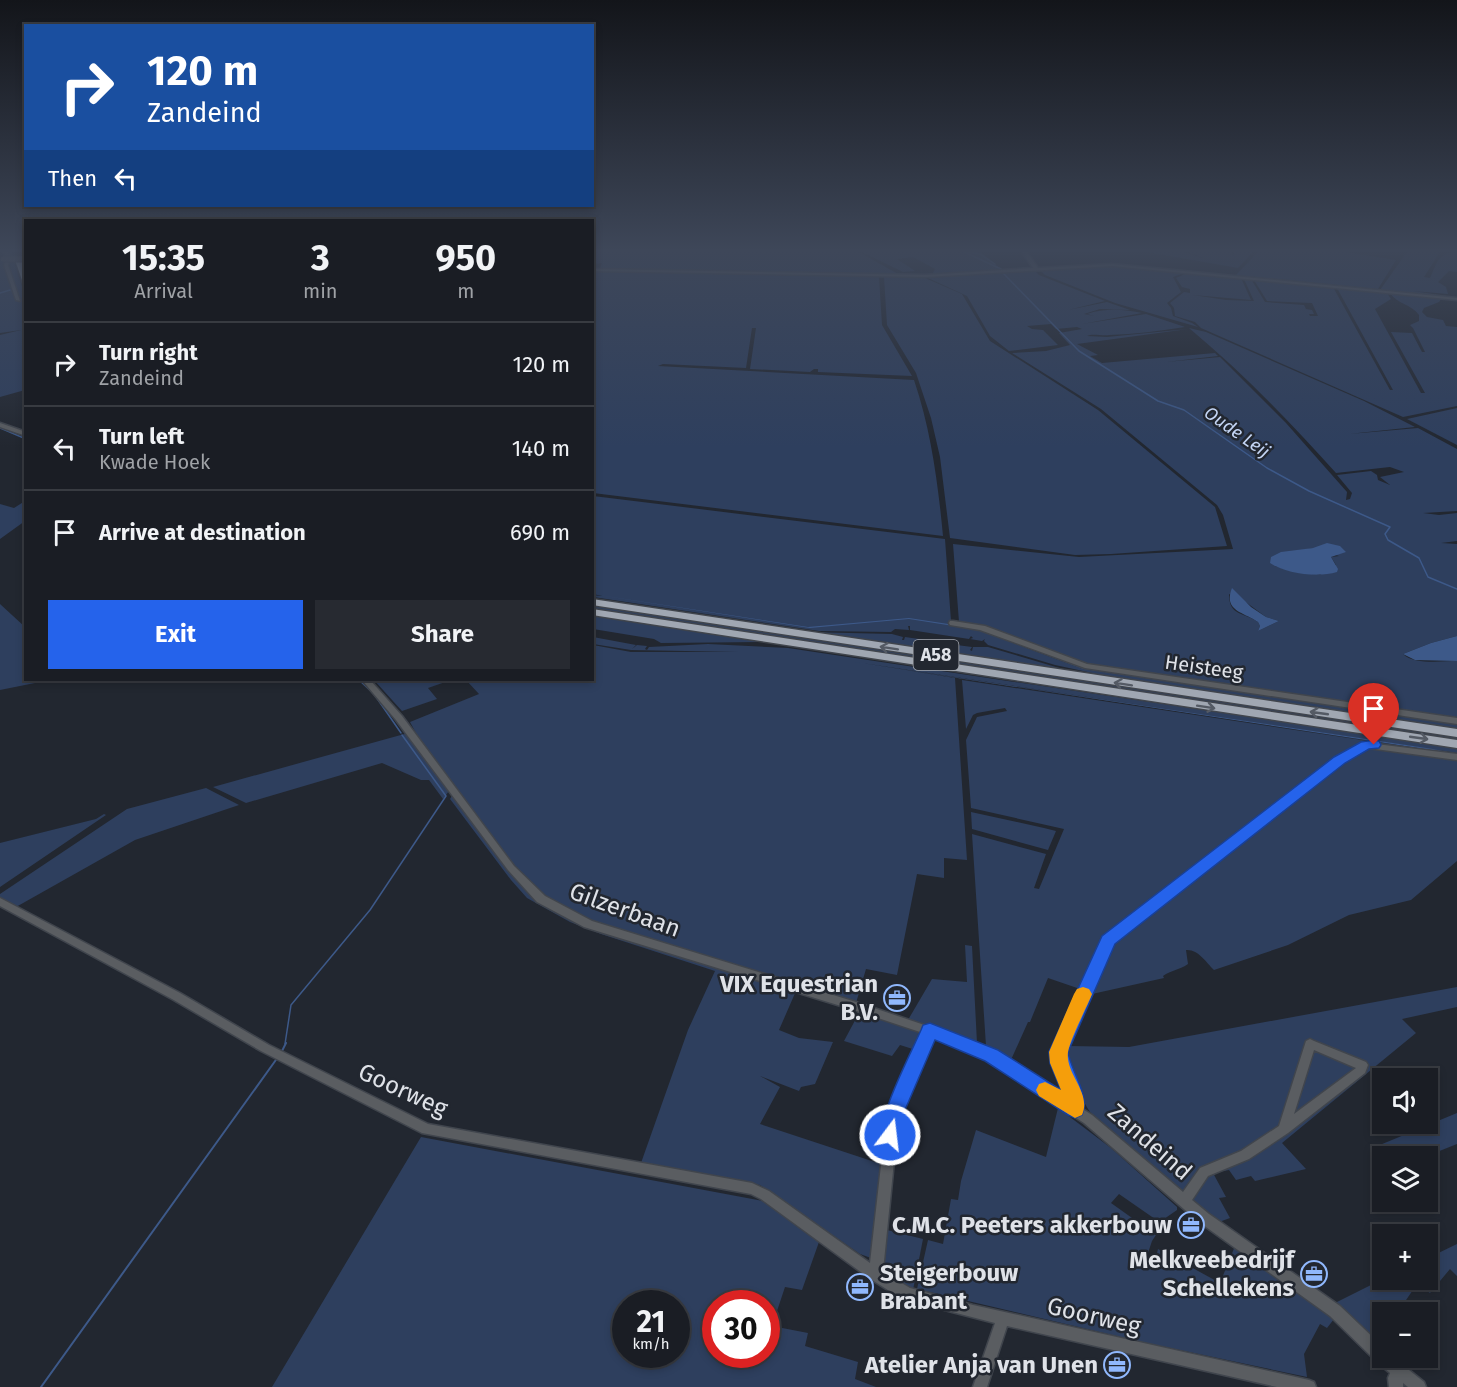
<!DOCTYPE html>
<html lang="en">
<head>
<meta charset="utf-8">
<style>
  body { margin:0; font-family:"Fira Sans",sans-serif; background:#272a31; color:#f1f3f6; height:100vh; display:flex; flex-direction:column; font-size:22px; white-space:nowrap }
  * { box-sizing:border-box; margin:0 }
  p { font-size:20px; color:#9fa2a6 }
  .icon { flex:none; width:33px; height:33px; fill:none; stroke:currentColor; stroke-width:2; stroke-linecap:round; stroke-linejoin:round }
  .map { position:relative; flex:1; overflow:hidden }
  .drawer { position:absolute; left:24px; top:219px; width:570px; height:462px; display:flex; flex-direction:column; background:#1a1d24; border-radius:0px; box-shadow:0 3px 9px #0003,0 0 0 2px #383b41 }
  .drawer>* { flex:none }
  .banner { position:absolute; left:24px; top:24px; width:570px; height:183px; border-radius:0px; box-shadow:0 3px 9px #0003,0 0 0 2px #383b41; background:#1a4fa0; color:#fff; overflow:hidden }
  .buttons { position:absolute; left:1372px; top:1068px; display:grid; gap:12px }
  .buttons a { display:grid; place-items:center; width:66px; height:66px; border-radius:0px; background:#1a1d24; box-shadow:0 3px 9px #0003,0 0 0 2px #383b41; font-size:30px }
  .speed { position:absolute; left:612px; top:1290px; display:flex; gap:12px; font-size:30px; font-weight:700; text-align:center }
  .speed>* { display:grid; place-content:center; width:78px; height:78px; border-radius:50%; background:#1a1d24; box-shadow:0 3px 9px #0003,0 0 0 2px #383b41; line-height:1 }
  .speed small { font-size:15px; font-weight:400 }
  .speed .limit { border:9px solid #d22; background:#fff; color:#111 }
  .pin { position:absolute; display:grid; place-items:center; width:51px; height:51px; color:#fff; margin:-62px -26px; border-radius:50% 50% 50% 0; rotate:-45deg; box-shadow:0 0 6px #0007 }
  .pin .icon { rotate:45deg }
  .me { position:absolute; width:66px; margin:-33px; rotate:15deg; stroke-linejoin:round; filter:drop-shadow(0 0 4px #0008) }
  .turn { display:flex; align-items:center; gap:21px; height:126px; padding:0 24px; font-size:27px }
  .turn .icon { width:78px; height:78px; stroke-width:2.5 }
  .turn b { display:block; font-size:42px; line-height:51px }
  .then { display:flex; align-items:center; height:57px; padding:0 24px; background:#0003; gap:12px; font-size:22px }
  .eta { display:flex; justify-content:space-evenly; align-items:center; height:102px; text-align:center }
  .eta b { font-size:36px; font-weight:700; line-height:42px }
  .primary-button { display:flex; gap:12px; margin-top:auto; padding:12px 24px }
  .primary-button a { flex:1; height:69px; border-radius:0px; background:#2563eb; color:#fff; font-size:24px; font-weight:700; line-height:69px; text-align:center }
  .primary-button a+a { background:#272a31; color:#f1f3f6 }
  ul { padding:0; list-style:none }
  li { display:flex; align-items:center; gap:18px; height:84px; padding:0 24px; border-top:2px solid #383b41 }
  li div { flex:1 }
  li b { display:block; font-size:22px }
  li em { font-style:normal }
  .map>svg:first-child { display:block }
  .green { fill:#2e3f5e; fill-rule:evenodd }
  .water { fill:#3d5989 }
  .lines { fill:none; stroke-linecap:round; stroke-linejoin:round }
  .stream-far1 { stroke:#3d5989; stroke-width:1.5 }
  .stream { stroke:#3d5989; stroke-width:2 }
  .minor-casing { stroke:#40454d; stroke-width:3 }
  .highway-casing { stroke:#40454d; stroke-width:3 }
  .minor { fill:#5a5d61; fill-rule:evenodd }
  .highway { fill:#a0a7b2; fill-rule:evenodd }
  .minor-bridge-casing { stroke:#40454d; stroke-width:7; stroke-linecap:butt }
  .minor-bridge { stroke:#5a5d61; stroke-width:5 }
  .oneway { stroke:#545a64 }
  .route { fill:#2563eb; stroke:#184099; stroke-width:1.5 }
  .slow { fill:#f59e0b }
  .labels { text-anchor:middle; stroke-width:5; stroke-linejoin:round; paint-order:stroke }
  .far-water-label { font-size:18px; font-style:italic; fill:#c3d4f3; stroke:#222730 }
  .shield { fill:#222730; stroke:#a6aab1; stroke-width:1.5 }
  .shield-label { font-size:18px; font-weight:bold; fill:#dfe2e8 }
  .street-label { font-size:20px; fill:#dfe2e8; stroke:#222730 }
  .near-street-label { font-size:24px; fill:#dfe2e8; stroke:#222730 }
  .near-poi-label { font-size:24px; font-weight:bold; fill:#dfe2e8; stroke:#222730; text-anchor:end }
</style>
</head>
<body>
<div class="map">
<svg width="1457" height="1387" viewBox="0 0 1457 1387">
  <rect width="100%" height="100%" fill="#222730"/>
  <g class="green">
    <path d="M7 252H12L25 297V390L0 397V335L21 330 0 333V260H7L5 264 16 301 20 300 15 289Z"/>
    <path d="M593 252H859L898 274 600 268 602 263 593 264 595 258Z"/>
    <path d="M862 252H980L1002 270 918 274 933 273 935 269 913 257 897 259 915 271 903 272Z"/>
    <path d="M1147 252H1184L1208 260 1188 252H1231L1233 256 1234 252H1253L1238 268Z"/>
    <path d="M1258 252H1346L1396 260 1378 289 1236 275Z"/>
    <path d="M1407 252H1440L1424 277 1430 278C1437 263 1438 252 1457 252V272L1449 271 1438 282 1446 287 1448 294 1413 291 1447 296 1380 290Z"/>
    <path d="M1112 266 1184 273 1173 277 1181 292 1167 303 1171 308 1173 316 1192 323 1198 327 1115 303 1045 275 1040 270Z"/>
    <path d="M1035 271 1039 275 1105 301 1068 310 1107 302 1130 310 1100 309 1084 314 1094 316 1087 314C1103 308 1126 309 1142 313L1082 324 1146 314 1185 327C1160 331 1135 334 1109 335 1102 336 1092 333 1087 336L1107 337 1188 329 1077 344 1098 355 1090 356 1102 363 1215 353 1218 356 1166 362 1220 357 1286 423 1347 492 1346 500 1350 499 1352 493 1337 475 1371 471 1377 475 1378 480 1390 485 1380 477 1404 472 1390 467 1336 473C1290 422 1242 372 1189 328L1206 332 1364 401 1415 427 1349 434 1418 428 1457 449V511L1423 513 1439 515 1457 513V541L1441 543 1457 544V636L1431 643 1403 654C1414 665 1442 661 1457 661V719L1084 665 959 622 953 544 1079 557 1233 549 1223 515 1217 505 1101 409 1012 353 1046 351 1070 345 1059 333 1082 329 1077 327 1056 329 1051 324 1027 326 1032 329 1043 330 1058 345 1009 351 990 336 967 296 928 278ZM1313 548 1339 556 1331 557 1336 565 1320 575 1295 572 1275 566 1299 551ZM1229 594 1247 603 1266 617 1279 621 1258 631 1260 626 1258 622C1243 612 1229 616 1229 594Z"/>
    <path d="M593 272 879 277 882 325 912 376 818 372V369H814L810 372 750 369 756 328H752L746 368 663 364 658 366 914 380C931 430 938 483 943 536L593 493Z"/>
    <path d="M1187 273 1241 278 1251 300 1193 295 1226 300 1254 301 1244 279H1251L1265 302 1304 305 1306 309 1312 310 1314 314H1309L1310 316H1318L1312 303 1267 301 1254 280 1333 287 1390 390H1393L1337 288 1387 293 1391 299 1375 309 1421 393H1425L1391 332 1412 333 1422 352H1425L1413 328 1410 325 1419 321V315C1411 304 1397 304 1390 293L1442 298 1439 302 1424 308 1422 312 1427 317 1443 320 1446 326 1457 327V406L1403 417 1201 328 1195 322 1175 316 1174 308 1170 303 1184 292 1190 293V289L1182 287 1176 278Z"/>
    <path d="M884 277 925 278 962 294 990 341 1098 410 1215 507 1227 546 1111 554 1075 555 950 538 940 457 931 418 916 373 887 325Z"/>
    <path d="M1457 408V445L1407 419Z"/>
    <path d="M593 496 945 539 951 621 979 628 1078 665 1285 698 1085 668 987 633 1083 669 1457 724V729L1111 677 1055 665 988 645 984 641 985 639 982 641 970 639 973 638 971 636 969 639 910 630V626H908L909 630 895 629 891 632 819 631 593 597 592 595 602 596 593 594Z"/>
    <path d="M25 501V521L0 539V504L14 508Z"/>
    <path d="M0 604 25 627 26 680H50L0 690Z"/>
    <path d="M592 605 1457 735V741L593 610Z"/>
    <path d="M592 616 761 642 661 643 654 639 593 629Z"/>
    <path d="M807 632 892 634 903 637 902 640H904L905 637 947 643 946 647 949 644 972 647 970 650 972 651 973 647H988L1073 672Z"/>
    <path d="M593 637 636 645 632 649 637 645 647 646 645 649 647 650 649 647 708 644 788 648 1457 748V753L862 663 955 678 967 860 944 858V878L917 874 897 975 866 969 856 1003 584 920 543 897 524 880 424 748 410 722 479 694 466 680H592L593 645 631 652H738L631 650 593 644Z"/>
    <path d="M374 680H451L428 688 437 699 402 711Z"/>
    <path d="M962 680 1456 754 1457 757 1371 743 1356 745 1343 752 1111 932 1083 990 1048 978 1030 1022H1028L1010 1062 986 1046 972 834 1046 854 1034 888 1039 889 1064 829 971 808 966 740 977 717 1007 711 1005 708 977 713 973 715 966 729Z"/>
    <path d="M408 733 449 791 443 799 429 780H421L382 763 246 803 213 787Z"/>
    <path d="M1377 747 1457 759V861L1411 900 1349 915 1288 945 1214 970C1206 962 1198 949 1186 950L1188 964C1180 970 1171 970 1163 976L1164 978 1092 994 1113 946 1123 934 1339 766 1355 754Z"/>
    <path d="M206 788 239 805 135 840 16 907 0 897V894L127 809Z"/>
    <path d="M453 794 521 885 556 911 796 991 779 1030 799 1038 833 1042 815 1084 801 1087 799 1091 760 1076 780 1087 760 1124 884 1165 871 1258 860 1254 760 1185 641 1163 688 1030 715 971 601 934 570 922 527 898 511 880 450 799Z"/>
    <path d="M971 812 1044 828 1056 831 1048 850 972 829Z"/>
    <path d="M104 814 106 815 0 887V843L96 819Z"/>
    <path d="M965 945 972 946 977 1043 908 1020 932 979 967 982Z"/>
    <path d="M1457 987V1007L1402 1019 1416 1033 1282 1143 1306 1169 1255 1181 1251 1176 1236 1180 1229 1170 1213 1173 1226 1197 1219 1198 1230 1218 1219 1222 1090 1112C1081 1098 1062 1063 1068 1046L1129 1047Z"/>
    <path d="M859 1013 922 1033 924 1037 919 1051 900 1045 892 1056 844 1041Z"/>
    <path d="M1058 1108 1111 1148 1177 1207V1210L1164 1219H1155L1119 1194 1111 1203 1156 1235 1152 1241 1145 1262 1154 1265 1158 1249 1220 1283 1235 1246 1334 1319 1327 1328 1320 1324 1304 1354 1307 1377 1142 1342 917 1289 928 1240 943 1244 951 1199 958 1200 961 1181 976 1130 1046 1157Z"/>
    <path d="M1457 1113V1144L1427 1156H1383L1375 1147Z"/>
    <path d="M421 1137 763 1201 819 1242 802 1290 785 1287 772 1326 808 1333 805 1346 858 1362 855 1379 876 1387H272ZM626 1304H676V1354H626ZM716 1304H766V1354H716Z"/>
    <path d="M887 1230 923 1239 913 1290 886 1275 884 1264Z"/>
    <path d="M1457 1244V1276L1450 1269 1430 1293 1417 1284 1404 1303 1417 1312H1383L1382 1347 1335 1303 1383 1279 1428 1280V1258Z"/>
  </g>
  <g class="water">
    <path d="M1327 543 1340 546 1346 552 1331 557 1338 569 1337 572C1318 578 1287 574 1270 563L1271 557 1281 552 1313 548Z"/>
    <path d="M1232 588 1251 607 1266 617 1279 621 1258 631 1260 626 1258 622C1243 612 1223 611 1232 588Z"/>
    <path d="M592 594 808 627 909 618 981 629 1083 668 1457 722V724L1083 669 981 630 960 627 909 619 810 628Z"/>
    <path d="M1457 636V661L1415 660 1403 654 1431 643Z"/>
    <path d="M853 662 1433 749 1457 754Z"/>
  </g>
  <g class="lines">
    <g class="stream-far1">
      <path d="M964 252 1001 269"/>
      <path d="M966 252 980 254 995 264"/>
      <path d="M1003 273 1079 351 1158 401 1184 410 1267 468 1309 491 1390 527 1385 534 1388 540 1419 558 1428 577 1457 589"/>
      <path d="M0 293 10 290"/>
      <path d="M0 428 26 439"/>
      <path d="M359 680 374 694 401 733"/>
      <path d="M285 1044 291 1005 370 910 446 796 402 735"/>
    </g>
    <g class="stream">
      <path d="M281 1053 286 1043"/>
      <path d="M41 1387 278 1057"/>
    </g>
    <defs>
      <g id="minor">
        <path d="M3 252H8L11 257 8 265 20 301 16 300 4 265 7 257Z"/>
        <path d="M1022 252H1027L1038 268 1112 264 1457 298V300L1112 266 926 277 592 271V269L926 275 1033 268Z"/>
        <path d="M0 423 26 432V436L0 427Z"/>
        <path d="M950 621H953L985 626 1087 664 1457 718V724L1085 668 980 630 950 625 949 623Z"/>
        <path d="M362 680H370L402 716 514 866 545 896 592 921 856 1002 963 1038 995 1053 1068 1100 1055 1067 1052 1052 1095 956 1107 934 1329 763 1354 747 1368 743 1457 754V760L1368 748 1355 754 1335 767 1115 940 1105 956 1064 1052C1066 1072 1079 1088 1081 1108L1092 1115 1183 1192 1200 1168 1241 1151 1279 1126 1306 1041 1310 1039 1314 1041 1366 1062 1368 1065 1365 1073 1288 1133 1249 1159 1208 1176 1192 1200 1209 1214 1340 1306 1383 1347V1358H1394L1424 1382 1426 1387H1408L1403 1383V1387H1389L1388 1378 1390 1373 1378 1363 1330 1316 1199 1222 1084 1123 987 1059 955 1044 933 1037 898 1121 884 1261 881 1271 910 1288 973 1305 1309 1380 1314 1382 1316 1387H1277L1007 1326 987 1387H973L995 1323 902 1299 869 1278 761 1199 751 1194 422 1133 261 1051 172 999 0 906V898L180 993 269 1045 428 1124 752 1183 769 1191 870 1263 886 1121 923 1033 854 1010 584 927 537 902 508 870 396 720ZM1314 1050 1356 1068 1294 1114Z"/>
      </g>
      <g id="highway">
        <path d="M18 258C26 263 26 276 26 285L23 283 15 260Z"/>
        <path d="M592 599 1457 729V737L592 605Z"/>
        <path d="M592 609 1457 740V748L592 615Z"/>
      </g>
    </defs>
    <use href="#minor" class="minor-casing"/>
    <use href="#highway" class="highway-casing"/>
    <use href="#minor" class="minor"/>
    <use href="#highway" class="highway"/>
    <defs>
      <path id="minor-bridge" d="M3 259H26"/>
    </defs>
    <use href="#minor-bridge" class="minor-bridge-casing"/>
    <use href="#minor-bridge" class="minor-bridge"/>
  </g>
  <defs><path id="oneway-shaft" d="M-6 0H5M1.5-3L5.5 0L1.5 3" fill="none" stroke-width="1.6" stroke-linecap="round" stroke-linejoin="round" transform="scale(1.5)"/></defs>
  <g class="oneway">
    <use href="#oneway-shaft" transform="translate(889 648) rotate(-171)"/>
    <use href="#oneway-shaft" transform="translate(1123 684) rotate(-171)"/>
    <use href="#oneway-shaft" transform="translate(1206 707) rotate(9)"/>
    <use href="#oneway-shaft" transform="translate(1319 713) rotate(-172)"/>
    <use href="#oneway-shaft" transform="translate(1419 738) rotate(8)"/>
  </g>
  <linearGradient id="sky" x2="0" y2="1"><stop stop-color="#13151a"/><stop offset="0.56" stop-color="#3e4759"/><stop offset="1" stop-color="#3e4759" stop-opacity="0"/></linearGradient>
  <rect width="1457" height="447" fill="url(#sky)"/>
  <path class="route" d="M1374 740 1379 741 1381 745 1379 748 1369 749 1345 763 1115 944 1068 1052C1071 1072 1091 1096 1082 1115L1075 1118 1068 1115 985 1061 935 1040 905 1110 897 1141 890 1143 883 1141C874 1123 912 1051 921 1030L923 1025 930 1023 998 1050 1061 1090 1050 1063 1049 1052 1102 936 1334 757 1361 742Z"/>
  <path class="slow" d="M1083 987 1089 989 1092 994C1086 1009 1071 1037 1068 1052 1065 1074 1092 1093 1082 1115L1075 1118 1039 1096 1036 1090 1039 1084 1045 1082 1061 1090 1050 1063 1049 1052 1074 994 1077 989Z"/>
  <defs>
    <symbol id="office-ring" viewBox="-11 -11 22 22"><circle r="9.5" fill="#222730" stroke="#90b8fd" stroke-width="1.5"/><path d="M-6-3h4V-5.5h4V-3h4V5H-6ZM-1-4.5V-3h2v-1.5ZM-6 0V1H6V0Z" fill="#90b8fd"/></symbol>
  </defs>
  <g fill-rule="evenodd">
    <use href="#office-ring" x="882" y="983" width="30" height="30"/>
    <use href="#office-ring" x="1176" y="1210" width="30" height="30"/>
    <use href="#office-ring" x="1299" y="1259" width="30" height="30"/>
    <use href="#office-ring" x="845" y="1272" width="30" height="30"/>
    <use href="#office-ring" x="1102" y="1350" width="30" height="30"/>
  </g>
  <g class="labels">
    <g class="far-water-label">
      <text transform="translate(1237 432) rotate(35)" y="6">Oude Leij</text>
    </g>
    <rect class="shield" x="913.5" y="640" width="45" height="30" rx="4.5"/>
    <g class="shield-label">
      <text x="936" y="661">A58</text>
    </g>
    <g class="street-label">
      <text transform="translate(1204 667) rotate(8)" y="7">Heisteeg</text>
    </g>
    <g class="near-street-label">
      <text transform="translate(625 910) rotate(20)" y="8">Gilzerbaan</text>
      <text transform="translate(403 1090) rotate(25)" y="8">Goorweg</text>
      <text transform="translate(1150 1142) rotate(41)" y="8">Zandeind</text>
      <text transform="translate(1094 1316) rotate(13)" y="8">Goorweg</text>
    </g>
    <g class="near-poi-label">
      <text x="878" y="992">VIX Equestrian<tspan x="878" dy="28">B.V.</tspan></text>
      <text x="1172" y="1233">C.M.C. Peeters akkerbouw</text>
      <text x="1294" y="1268">Melkveebedrijf<tspan x="1294" dy="28">Schellekens</tspan></text>
      <text x="880" y="1281" text-anchor="start">Steigerbouw<tspan x="880" dy="28">Brabant</tspan></text>
      <text x="1098" y="1373">Atelier Anja van Unen</text>
    </g>
  </g>
</svg>
<div class="buttons">
<a><svg class="icon" aria-label="sound" viewBox="0 0 24 24"><path d="M4 9h4l5-4v14l-5-4H4zM17 9q2 3 0 6"/></svg></a>
<a><svg class="icon" aria-label="layers" viewBox="0 0 24 24"><path d="M12 4l9 5-9 5-9-5zM3 14l9 5 9-5"/></svg></a>
<a>+</a>
<a>−</a>
</div>
<div class="speed"><div>21<small>km/h</small></div><div class="limit">30</div></div>
<div class="pin" style="left:1374px;top:745px;background:#d93025"><svg class="icon" aria-label="arrive" viewBox="0 0 24 24"><path d="M6 21V4h12l-3 4 3 4H6"/></svg></div>
<svg class="me" style="left:890px;top:1135px" viewBox="-20 -20 40 40"><circle r="17" fill="#2563eb" stroke="#fff" stroke-width="3"/><path d="M0-11L8 9 0 5-8 9z" fill="#fff"/></svg>
<div class="banner">
<div class="turn"><svg class="icon" aria-label="right" viewBox="0 0 24 24"><path d="M7 20v-9h11M14 6l5 5-5 5"/></svg><div><b>120 m</b>Zandeind</div></div>
<div class="then">Then<svg class="icon" aria-label="left" viewBox="0 0 24 24"><path d="M17 20v-9H6M10 6l-5 5 5 5"/></svg></div>
</div>
<section class="drawer">
<div class="eta">
<div><b>15:35</b><p>Arrival</p></div>
<div><b>3</b><p>min</p></div>
<div><b>950</b><p>m</p></div>
</div>
<ul>
<li><svg class="icon" aria-label="right" viewBox="0 0 24 24"><path d="M7 20v-9h11M14 6l5 5-5 5"/></svg><div><b>Turn right</b><p>Zandeind</p></div><em>120 m</em></li>
<li><svg class="icon" aria-label="left" viewBox="0 0 24 24"><path d="M17 20v-9H6M10 6l-5 5 5 5"/></svg><div><b>Turn left</b><p>Kwade Hoek</p></div><em>140 m</em></li>
<li><svg class="icon" aria-label="arrive" viewBox="0 0 24 24"><path d="M6 21V4h12l-3 4 3 4H6"/></svg><div><b>Arrive at destination</b></div><em>690 m</em></li>
</ul>
<div class="primary-button"><a>Exit</a><a>Share</a></div>
</section>
</div>
</body>
</html>
